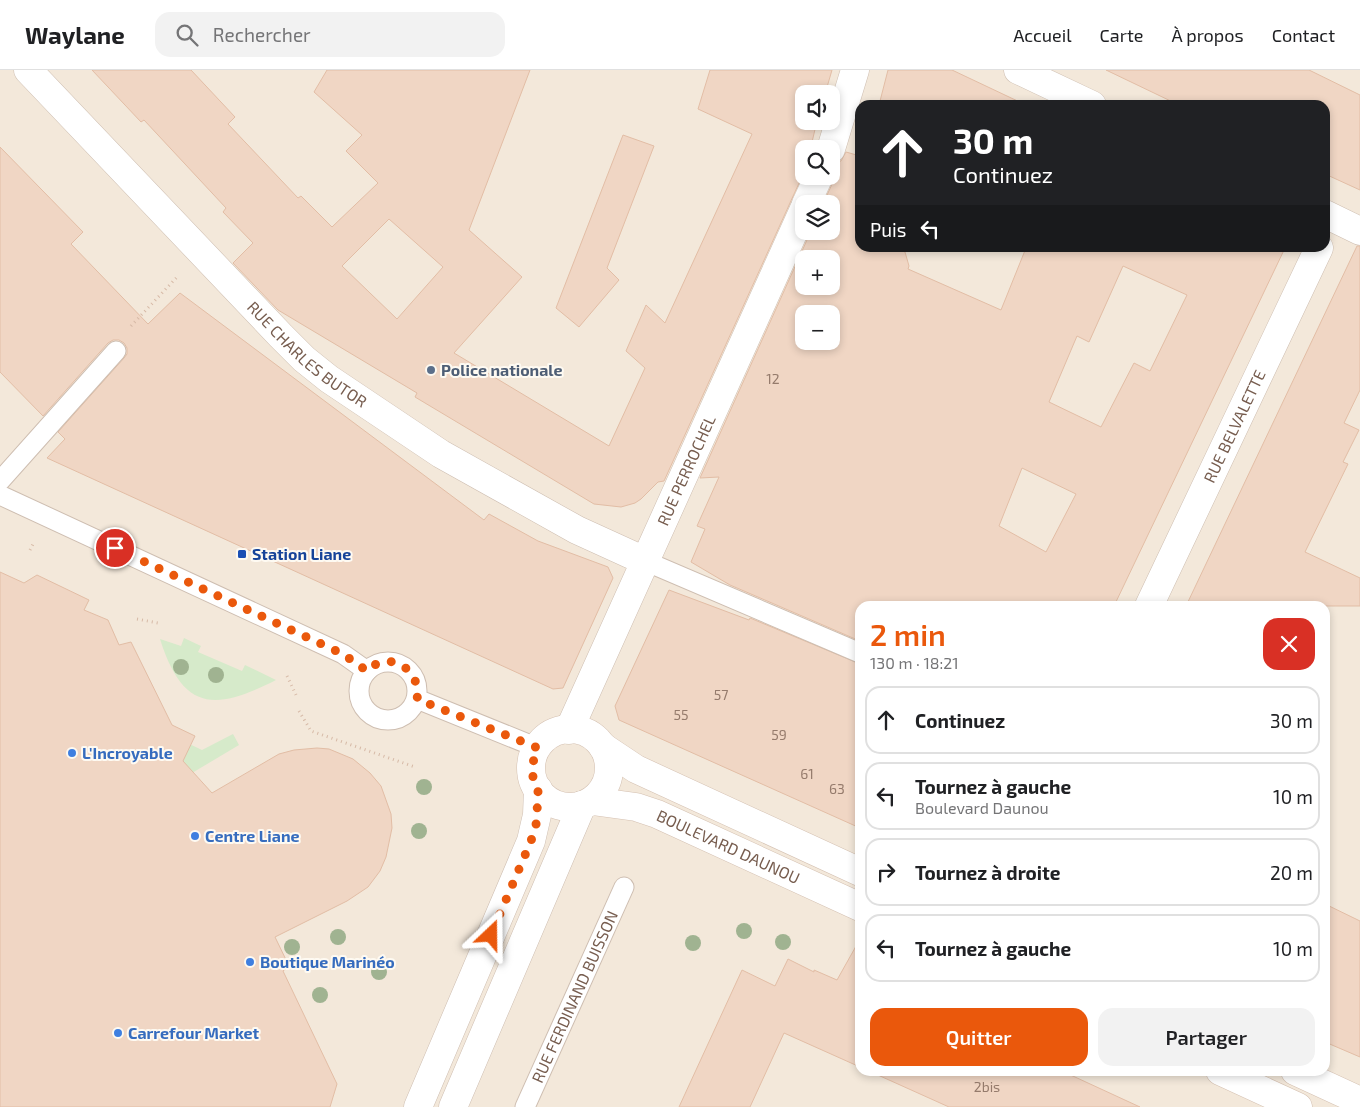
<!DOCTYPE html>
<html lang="fr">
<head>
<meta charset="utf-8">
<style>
  body { margin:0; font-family:"Exo 2",sans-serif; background:#f2f2f2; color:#202124; height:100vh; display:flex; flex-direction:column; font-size:19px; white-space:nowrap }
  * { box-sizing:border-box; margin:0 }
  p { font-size:16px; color:#757577 }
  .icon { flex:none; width:28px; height:28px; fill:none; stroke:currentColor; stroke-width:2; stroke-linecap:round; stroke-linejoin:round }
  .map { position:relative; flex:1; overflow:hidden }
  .sheet { position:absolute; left:855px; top:531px; width:475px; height:475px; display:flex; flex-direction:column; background:#fff; border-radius:15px; box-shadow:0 2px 8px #0003 }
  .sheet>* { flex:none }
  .top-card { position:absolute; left:855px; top:30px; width:475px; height:152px; border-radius:15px; box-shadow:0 2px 8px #0003; background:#202124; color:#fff; overflow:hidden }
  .controls { position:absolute; left:795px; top:15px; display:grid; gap:10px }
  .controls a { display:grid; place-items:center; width:45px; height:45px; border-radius:10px; background:#fff; box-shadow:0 2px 8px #0003; font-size:25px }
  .pin { position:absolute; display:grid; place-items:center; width:42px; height:42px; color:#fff; margin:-21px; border:2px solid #fff; border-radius:50%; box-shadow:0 1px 5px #0007 }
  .me { position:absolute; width:55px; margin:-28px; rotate:23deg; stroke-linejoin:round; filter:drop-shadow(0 0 4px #0008) }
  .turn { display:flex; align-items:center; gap:18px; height:105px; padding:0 15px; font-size:22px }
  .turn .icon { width:65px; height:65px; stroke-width:2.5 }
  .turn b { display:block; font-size:35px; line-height:42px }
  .then { display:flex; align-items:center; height:48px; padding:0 15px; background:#0003; gap:10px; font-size:19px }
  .round { display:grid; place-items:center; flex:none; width:52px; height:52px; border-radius:15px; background:#f2f2f2 }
  .summary { display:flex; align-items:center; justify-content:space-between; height:85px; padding:0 15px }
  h1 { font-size:30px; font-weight:600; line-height:38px; color:#ea580c }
  .action { display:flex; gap:10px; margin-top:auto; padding:10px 15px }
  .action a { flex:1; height:58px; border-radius:15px; background:#ea580c; color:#fff; font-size:20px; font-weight:600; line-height:58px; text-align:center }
  .action a+a { background:#f2f2f2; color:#202124 }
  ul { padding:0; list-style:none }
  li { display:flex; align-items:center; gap:15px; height:68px; margin:0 10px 8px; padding:0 5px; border:2px solid #e0e0e0; border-radius:15px }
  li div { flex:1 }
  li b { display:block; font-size:19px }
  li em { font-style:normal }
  header { display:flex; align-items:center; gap:30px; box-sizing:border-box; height:70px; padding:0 25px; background:#fff; border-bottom:1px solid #e0e0e0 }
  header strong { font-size:24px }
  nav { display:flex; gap:28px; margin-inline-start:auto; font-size:18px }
  .search { width:350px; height:45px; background:#f2f2f2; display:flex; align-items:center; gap:12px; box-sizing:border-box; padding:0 18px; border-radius:15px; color:#757577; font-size:19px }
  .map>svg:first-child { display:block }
  .residential { fill:#f3e8da; fill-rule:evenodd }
  .green { fill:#d6eaca }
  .building { fill:#f0d6c4; stroke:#e2bda5; fill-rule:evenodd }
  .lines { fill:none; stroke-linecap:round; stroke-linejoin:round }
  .lane-casing { stroke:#cebeb1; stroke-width:21 }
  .street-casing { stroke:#cebeb1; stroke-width:29 }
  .secondary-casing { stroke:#d4c0b1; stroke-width:29 }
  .path { stroke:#d6b9a6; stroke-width:3; stroke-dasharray:1 4; stroke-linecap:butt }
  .lane { stroke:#fff; stroke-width:19 }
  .street { stroke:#fff; stroke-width:28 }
  .secondary { stroke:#fff; stroke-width:28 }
  .tree { fill:#a0b391 }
  .route { stroke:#ea580c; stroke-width:9; stroke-dasharray:0 16.2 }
  .service-dot { fill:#5c6f8a; stroke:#fefaf2; stroke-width:2 }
  .transit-dot { fill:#1a4fb4; stroke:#fefaf2; stroke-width:2 }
  .shop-dot { fill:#3f7fe0; stroke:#fefaf2; stroke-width:2 }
  .labels { text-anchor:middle; stroke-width:4; stroke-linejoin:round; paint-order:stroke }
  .number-label { font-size:14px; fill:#957b6c }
  .street-label { font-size:16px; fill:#775d4f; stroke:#fefaf2 }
  .service-label { font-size:16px; font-weight:bold; fill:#4e5e75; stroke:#fefaf2; text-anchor:start }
  .transit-label { font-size:16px; font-weight:bold; fill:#164399; stroke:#fefaf2; text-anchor:start }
  .shop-label { font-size:16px; font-weight:bold; fill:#366cbe; stroke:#fefaf2; text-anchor:start }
</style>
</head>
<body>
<header>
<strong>Waylane</strong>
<div class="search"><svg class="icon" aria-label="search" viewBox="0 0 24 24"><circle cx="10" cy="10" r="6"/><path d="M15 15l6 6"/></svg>Rechercher</div>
<nav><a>Accueil</a><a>Carte</a><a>À propos</a><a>Contact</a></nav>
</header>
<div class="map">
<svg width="1360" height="1037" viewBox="0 0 1360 1037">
  <rect width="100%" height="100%" fill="#fcf6eb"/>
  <path class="residential" d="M0 0H1360V1037H0ZM804 24H831V51H804ZM860 35H1325V178H860ZM804 79H831V106H804ZM804 134H831V161H804ZM804 189H831V216H804ZM804 244H831V271H804ZM860 536H1325V1001H860Z"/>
  <g class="green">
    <path d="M184 568 201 576 198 582 242 601 245 595 276 610C215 641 183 642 160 569L181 576Z"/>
    <path d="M233 664 239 675 187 706 172 680 181 670 202 680Z"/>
  </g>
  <g class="building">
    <path d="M92 0H191L235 47 228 54 298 128 301 126 332 157 378 113 346 81 362 65 314 22 327 0H530L469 160 522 207 454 283 609 376 645 298 626 281 646 235 665 253 752 64 698 39 710 0H832L825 24H804V51H817L812 72 816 73V79H804V102L664 411 658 412 641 429 635 433 621 437 594 434 415 327 417 323 278 240 233 193 253 173 223 142 226 138 144 50 141 52ZM389 149 443 197 397 249 342 196Z"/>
    <path d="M888 0H952L1026 35H879Z"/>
    <path d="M1106 0H1309L1360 25V120L1325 104V35H1179Z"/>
    <path d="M623 65 654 76 607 198 619 210 579 257 556 238Z"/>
    <path d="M0 77 83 162 71 174 148 254 180 223 484 450 489 444 538 471 608 497 613 508 563 618 553 619 47 388 65 369 58 362 124 288 127 284V278L124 273 119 270H113L108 273 43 346 0 302Z"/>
    <path d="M846 82 860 86V178H896L905 182 909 196 908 199 1001 240 1026 178H1285L1114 536H860V571L730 515 691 492 705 459 697 456 719 407 700 408 811 161H831V134H823L833 112 834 104 831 94 841 91ZM804 189H831V216H804ZM1123 196 1187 225 1150 301 1134 293 1101 357 1049 332 1077 266 1089 272ZM804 244H831V271H804ZM1022 398 1076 424 1046 482 999 456Z"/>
    <path d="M1357 176H1360V320L1344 353 1359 360 1343 392 1348 394 1305 482 1360 508V536H1186Z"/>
    <path d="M0 502 24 513 37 505 89 530 84 540 108 550 119 575 131 572 172 655 195 666 183 691 212 723 279 684 294 680 317 678 329 679 353 689 370 703 381 716 391 744 392 758 386 787 380 801 368 817 347 831 275 867 289 896 283 901 337 1014 330 1037H0Z"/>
    <path d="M669 520 749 550 750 548 860 594V758L619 650 615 636Z"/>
    <path d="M1325 834 1360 851V987L1325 972Z"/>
    <path d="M860 869V997L784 963 750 1037H679L742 900 775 916 788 889 814 902V900L837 910Z"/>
    <path d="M869 1001H1062L1140 1037H949Z"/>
  </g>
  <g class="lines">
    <defs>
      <g id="lane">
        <path d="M0 411 116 281"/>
        <path d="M0 425 343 584 367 601"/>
        <path d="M645 491 860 583"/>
        <circle cx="388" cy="621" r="29"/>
        <path d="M417 629 538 678"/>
        <path id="s1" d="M525 1037 624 817"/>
      </g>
      <g id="street">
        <path id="s2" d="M28 0 281 266 304 289 329 309 441 384 577 460 645 491"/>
        <path d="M1018 0 1092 35"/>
        <path d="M831 79 855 0"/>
        <path d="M806 134 819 106"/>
        <path d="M1325 144 1360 161"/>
        <path id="s3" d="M1149 536 1319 178"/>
        <path id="s4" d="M569 660 804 139"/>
        <path d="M418 1037 531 771 537 745 538 719"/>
        <path d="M453 1037 582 735"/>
      </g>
      <g id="secondary">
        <circle cx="570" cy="698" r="39"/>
        <path d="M603 677 636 699 860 802"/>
        <path id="s5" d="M592 731 636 737 657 744 860 837"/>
        <path d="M1220 1001 1298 1037"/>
        <path d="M1295 1001 1360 1031"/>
      </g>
    </defs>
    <use href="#lane" class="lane-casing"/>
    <use href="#street" class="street-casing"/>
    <use href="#secondary" class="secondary-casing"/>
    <g class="path">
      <path d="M131 256 178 206"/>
      <path d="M30 480 34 472"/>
      <path d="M137 549 158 553"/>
      <path d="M287 606 297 627"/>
      <path d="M299 641 311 661 415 697"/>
    </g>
    <use href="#lane" class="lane"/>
    <use href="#street" class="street"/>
    <use href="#secondary" class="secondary"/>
  </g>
  <g class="tree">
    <circle cx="181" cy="597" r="8"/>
    <circle cx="216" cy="605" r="8"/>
    <circle cx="424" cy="717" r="8"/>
    <circle cx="419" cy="761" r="8"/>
    <circle cx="744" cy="861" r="8"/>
    <circle cx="338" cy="867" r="8"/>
    <circle cx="783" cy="872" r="8"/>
    <circle cx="693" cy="873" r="8"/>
    <circle cx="292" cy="877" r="8"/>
    <circle cx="379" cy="902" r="8"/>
    <circle cx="320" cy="925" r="8"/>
  </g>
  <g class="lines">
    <path class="route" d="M115 478 343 584 367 601C389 578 422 600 417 629L538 678 532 695 533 707 538 718V727L536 755 531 771 491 865"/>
  </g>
  <circle class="service-dot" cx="431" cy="300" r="5"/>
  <rect class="transit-dot" x="237" y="479" width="10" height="10" rx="2.5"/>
  <g class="shop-dot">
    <circle cx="72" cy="683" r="5"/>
    <circle cx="195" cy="766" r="5"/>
    <circle cx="250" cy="892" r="5"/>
    <circle cx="118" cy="963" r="5"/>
  </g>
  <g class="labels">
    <g class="number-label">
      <text x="773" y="314">12</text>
      <text x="721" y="630">57</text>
      <text x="681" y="650">55</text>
      <text x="779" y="670">59</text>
      <text x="807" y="709">61</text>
      <text x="837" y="724">63</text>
      <text x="987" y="1022">2bis</text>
    </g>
    <g class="street-label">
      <text dy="6" stroke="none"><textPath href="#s2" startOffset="399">RUE CHARLES BUTOR</textPath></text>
      <text dy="6" stroke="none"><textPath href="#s3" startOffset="199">RUE BELVALETTE</textPath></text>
      <text dy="6" stroke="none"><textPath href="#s4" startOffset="285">RUE PERROCHEL</textPath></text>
      <text dy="6" stroke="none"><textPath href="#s5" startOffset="145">BOULEVARD DAUNOU</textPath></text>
      <text dy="6" stroke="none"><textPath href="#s1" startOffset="121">RUE FERDINAND BUISSON</textPath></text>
    </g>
    <g class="service-label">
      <text x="441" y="306">Police nationale</text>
    </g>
    <g class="transit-label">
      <text x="252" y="490">Station Liane</text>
    </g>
    <g class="shop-label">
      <text x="82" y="689">L'Incroyable</text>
      <text x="205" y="772">Centre Liane</text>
      <text x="260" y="898">Boutique Marinéo</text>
      <text x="128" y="969">Carrefour Market</text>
    </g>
  </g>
</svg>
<div class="controls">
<a><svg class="icon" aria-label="sound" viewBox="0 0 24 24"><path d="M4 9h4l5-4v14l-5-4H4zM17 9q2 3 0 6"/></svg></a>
<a><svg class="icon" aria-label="search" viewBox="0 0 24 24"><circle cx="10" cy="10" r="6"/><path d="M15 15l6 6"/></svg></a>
<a><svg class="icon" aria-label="layers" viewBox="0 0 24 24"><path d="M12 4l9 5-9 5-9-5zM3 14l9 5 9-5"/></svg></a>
<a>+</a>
<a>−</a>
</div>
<div class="pin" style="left:115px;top:478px;background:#d93025"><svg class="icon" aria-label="arrive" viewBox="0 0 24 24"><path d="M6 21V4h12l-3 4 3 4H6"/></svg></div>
<svg class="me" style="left:491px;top:865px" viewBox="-20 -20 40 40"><path d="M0-17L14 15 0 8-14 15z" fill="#ea580c" stroke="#fff" stroke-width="4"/></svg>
<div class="top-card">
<div class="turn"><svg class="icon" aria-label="ahead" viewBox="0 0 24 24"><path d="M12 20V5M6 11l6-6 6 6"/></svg><div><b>30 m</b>Continuez</div></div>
<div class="then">Puis<svg class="icon" aria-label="left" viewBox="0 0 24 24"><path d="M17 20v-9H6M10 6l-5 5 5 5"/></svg></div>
</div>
<section class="sheet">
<div class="summary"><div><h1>2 min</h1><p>130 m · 18:21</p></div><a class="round" style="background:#d93025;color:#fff"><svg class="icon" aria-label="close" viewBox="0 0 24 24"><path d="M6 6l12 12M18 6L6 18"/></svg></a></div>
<ul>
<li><svg class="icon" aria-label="ahead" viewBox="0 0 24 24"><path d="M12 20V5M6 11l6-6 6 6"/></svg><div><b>Continuez</b></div><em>30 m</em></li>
<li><svg class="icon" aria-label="left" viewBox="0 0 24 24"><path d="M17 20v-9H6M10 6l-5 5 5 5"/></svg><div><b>Tournez à gauche</b><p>Boulevard Daunou</p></div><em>10 m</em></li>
<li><svg class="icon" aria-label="right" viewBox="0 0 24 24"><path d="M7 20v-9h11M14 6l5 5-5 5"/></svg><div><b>Tournez à droite</b></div><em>20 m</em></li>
<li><svg class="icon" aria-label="left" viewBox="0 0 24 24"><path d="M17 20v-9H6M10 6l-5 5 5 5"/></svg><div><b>Tournez à gauche</b></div><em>10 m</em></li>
</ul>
<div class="action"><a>Quitter</a><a>Partager</a></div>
</section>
</div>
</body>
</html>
